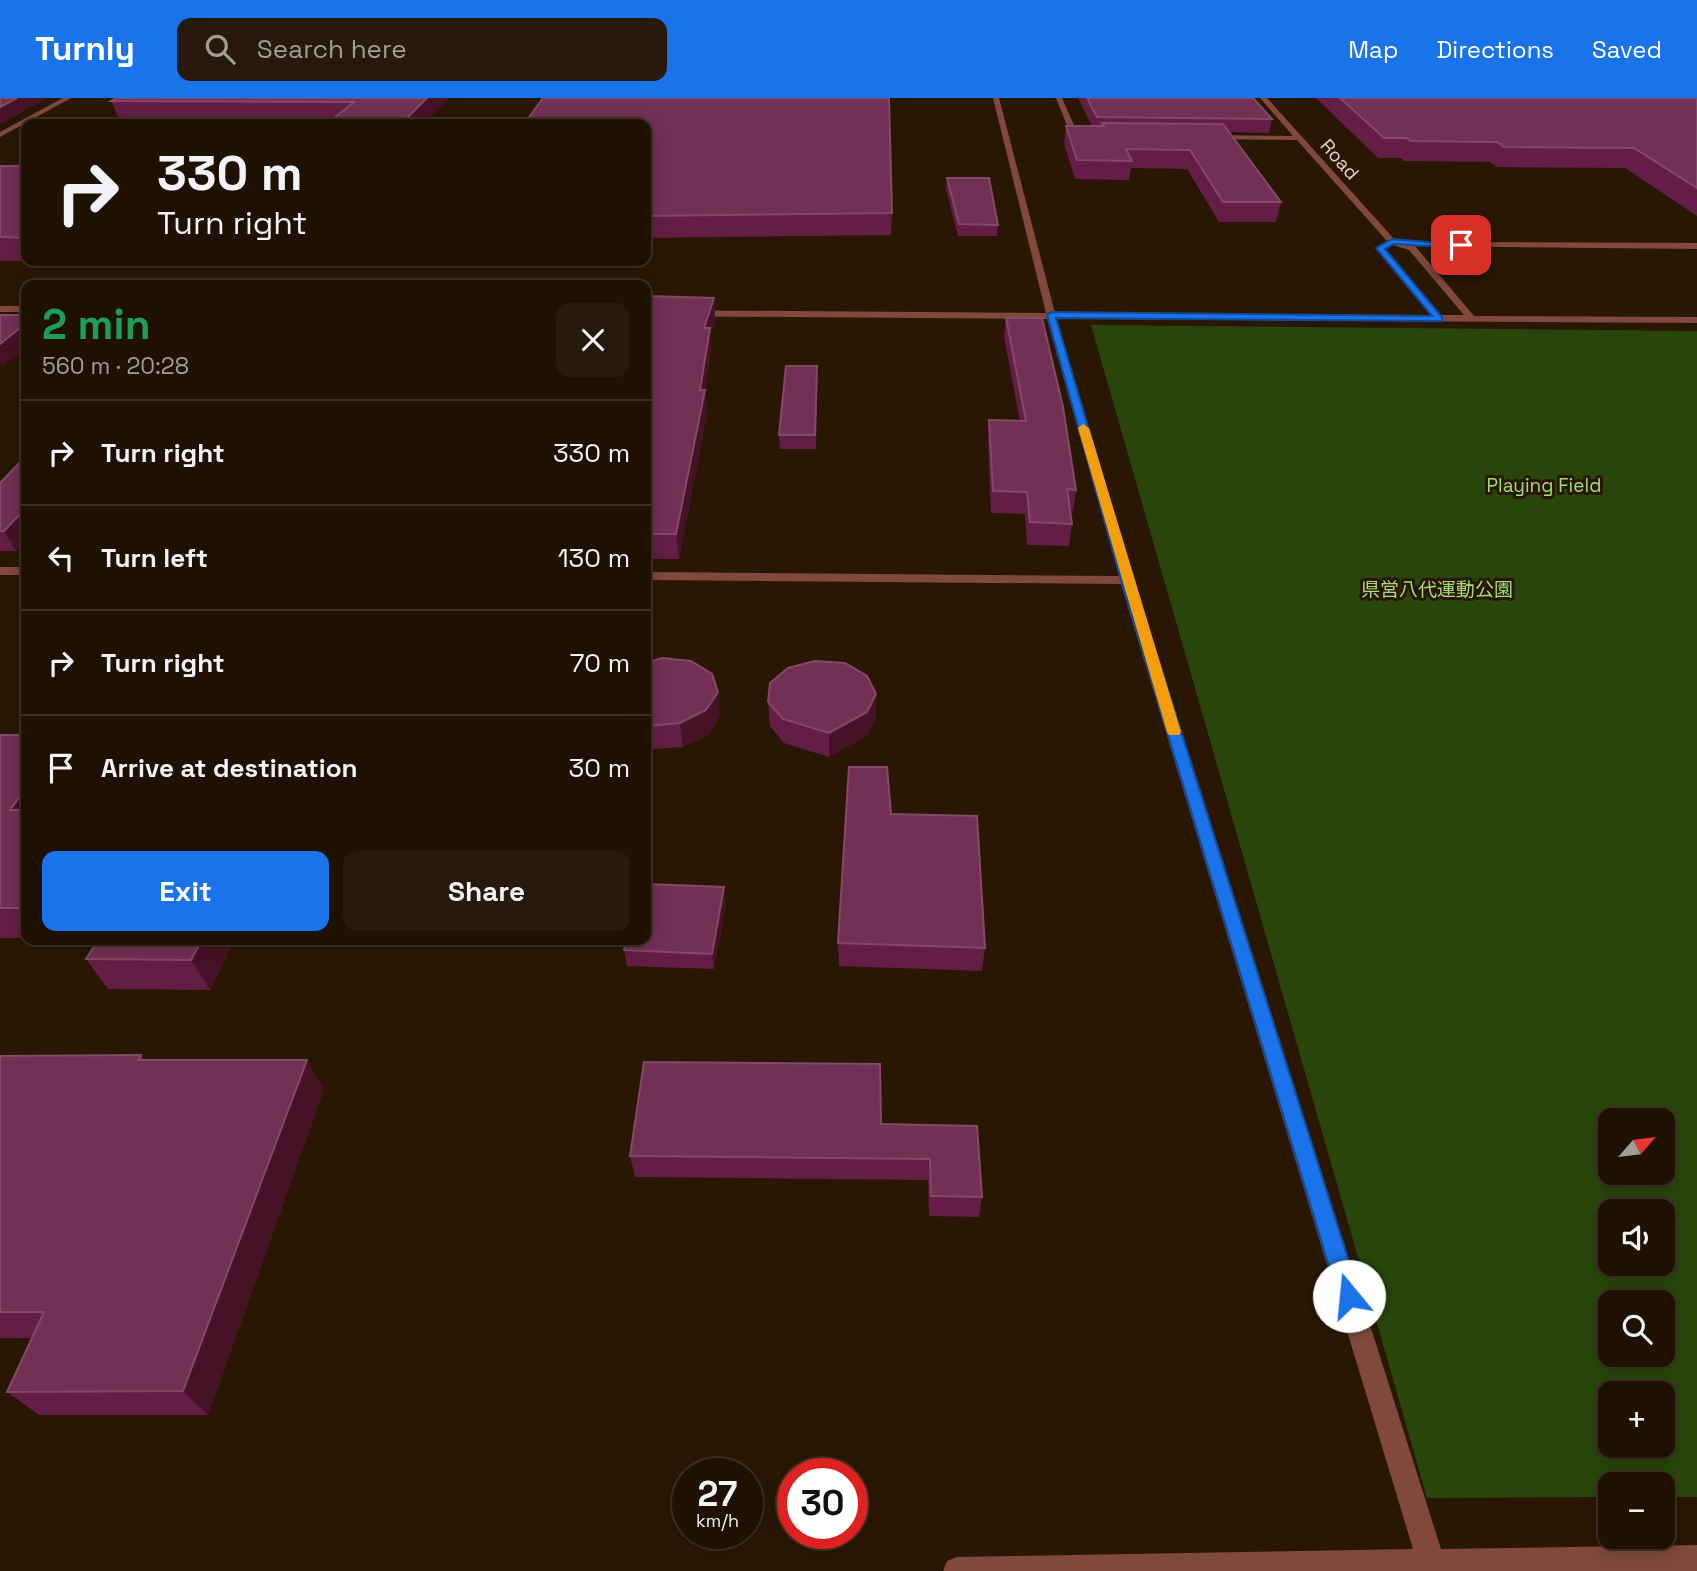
<!DOCTYPE html>
<html lang="en">
<head>
<meta charset="utf-8">
<style>
  body { margin:0; font-family:"Space Grotesk","Noto Sans JP",sans-serif; background:#271a0c; color:#f1f3f6; height:100vh; display:flex; flex-direction:column; font-size:26px; white-space:nowrap }
  * { box-sizing:border-box; margin:0 }
  p { font-size:23px; color:#a19d99 }
  .icon { flex:none; width:38px; height:38px; fill:none; stroke:currentColor; stroke-width:2; stroke-linecap:round; stroke-linejoin:round }
  .map { position:relative; flex:1; overflow:hidden }
  .sheet { position:absolute; left:21px; top:182px; width:630px; height:665px; display:flex; flex-direction:column; background:#1f1102; border-radius:14px; box-shadow:0 4px 18px #0003,0 0 0 2px #3c3124 }
  .sheet>* { flex:none }
  .hud { position:absolute; left:21px; top:21px; width:630px; height:147px; border-radius:14px; box-shadow:0 4px 18px #0003,0 0 0 2px #3c3124; background:#1f1102; color:#f1f3f6; overflow:hidden }
  .needle { width:46px; rotate:62deg }
  .fabs { position:absolute; left:1598px; top:1010px; display:grid; gap:14px }
  .fabs a { display:grid; place-items:center; width:77px; height:77px; border-radius:14px; background:#1f1102; box-shadow:0 4px 18px #0003,0 0 0 2px #3c3124; font-size:35px }
  .speed { position:absolute; left:672px; top:1360px; display:flex; gap:14px; font-size:35px; font-weight:700; text-align:center }
  .speed>* { display:grid; place-content:center; width:91px; height:91px; border-radius:50%; background:#1f1102; box-shadow:0 4px 18px #0003,0 0 0 2px #3c3124; line-height:1 }
  .speed small { font-size:18px; font-weight:400 }
  .speed .limit { border:10px solid #d22; background:#fff; color:#111 }
  .pin { position:absolute; display:grid; place-items:center; width:60px; height:60px; color:#fff; margin:-30px; border-radius:14px; box-shadow:0 4px 10px #0006 }
  .me { position:absolute; width:77px; margin:-38px; rotate:343deg; stroke-linejoin:round; filter:drop-shadow(0 0 5px #0008) }
  .turn { display:flex; align-items:center; gap:24px; height:147px; padding:0 21px; font-size:32px }
  .turn .icon { width:91px; height:91px; stroke-width:2.5 }
  .turn b { display:block; font-size:49px; line-height:60px }
  .round { display:grid; place-items:center; flex:none; width:74px; height:74px; border-radius:14px; background:#271a0c }
  .head { display:flex; align-items:center; justify-content:space-between; height:119px; padding:0 21px }
  h1 { font-size:42px; font-weight:700; line-height:52px; color:#1e9e55 }
  .primary-button { display:flex; gap:14px; margin-top:auto; padding:14px 21px }
  .primary-button a { flex:1; height:80px; border-radius:14px; background:#1a73e8; color:#fff; font-size:28px; font-weight:700; line-height:80px; text-align:center }
  .primary-button a+a { background:#271a0c; color:#f1f3f6 }
  ul { padding:0; list-style:none }
  li { display:flex; align-items:center; gap:21px; height:105px; padding:0 21px; border-top:2px solid #3c3124 }
  li div { flex:1 }
  li b { display:block; font-size:26px }
  li em { font-style:normal }
  header { display:flex; align-items:center; gap:42px; box-sizing:border-box; height:98px; padding:0 35px; background:#1a73e8; color:#fff }
  header strong { font-size:33px }
  nav { display:flex; gap:38px; margin-inline-start:auto; font-size:24px }
  .search { width:490px; height:63px; background:#271a0c; display:flex; align-items:center; gap:18px; box-sizing:border-box; padding:0 24px; border-radius:14px; color:#a19d99; font-size:26px }
  .map>svg:first-child { display:block }
  .green { fill:#28460c; fill-rule:evenodd }
  .lines { fill:none; stroke-linecap:round; stroke-linejoin:round }
  .minor { fill:#81493c; fill-rule:evenodd }
  .wall { fill:#631d46 }
  .shaded-wall { fill:#461225 }
  .building { fill:#713054; stroke:#824a66; stroke-width:2 }
  .route { fill:#1a73e8; stroke:#114b97; stroke-width:2 }
  .slow { fill:#f59e0b }
  .labels { text-anchor:middle; stroke-width:6; stroke-linejoin:round; paint-order:stroke }
  .far-street-label { font-size:19px; fill:#e1d4c8; stroke:#291703 }
  .far-park-label { font-size:19px; fill:#a2dd76; stroke:#291703 }
</style>
</head>
<body>
<header>
<strong>Turnly</strong>
<div class="search"><svg class="icon" aria-label="search" viewBox="0 0 24 24"><circle cx="10" cy="10" r="6"/><path d="M15 15l6 6"/></svg>Search here</div>
<nav><a>Map</a><a>Directions</a><a>Saved</a></nav>
</header>
<div class="map">
<svg width="1697" height="1473" viewBox="0 0 1697 1473">
  <rect width="100%" height="100%" fill="#291703"/>
  <path class="green" d="M1091 227 1697 233V1399H1663L1662 1386H1610V1399L1427 1400ZM1610 1022H1662V1074H1610ZM1610 1113H1662V1166H1610ZM1610 1204H1662V1256H1610ZM1610 1295H1662V1348H1610Z"/>
  <g class="lines">
    <g class="minor">
      <path d="M63 0H71L0 39V34Z"/>
      <path d="M993 0H999L1055 215 1431 217 1376 150 1387 143 1297 42 1206 41 1209 37 1293 38 1260 0H1267L1395 142 1434 144 1697 145V151L1415 148 1474 218 1697 219V225L1057 221 1134 482 1441 1451 1697 1447V1473H943L947 1463 957 1459 1413 1451 1121 486 646 482V474L1119 478 1047 221 646 218V212L1046 215ZM1393 147 1409 152 1464 217H1441L1385 151Z"/>
      <path d="M1056 0H1062L1078 36H1090V40H1072Z"/>
      <rect x="0" y="208" width="26" height="6"/>
      <rect x="0" y="469" width="26" height="8"/>
    </g>
  </g>
  <g class="wall">
    <path d="M449 0 424 26H327L331 23 119 21 111 3Z"/>
    <path d="M1078 0H1253L1272 21 1269 35 1229 34 1281 104 1276 124H1219L1187 71 1131 70 1129 82 1075 81 1064 46 1066 28H1092Z"/>
    <path d="M1316 0H1697V118L1625 70 1497 69 1490 64 1404 63 1401 60H1378Z"/>
    <path d="M646 26 892 115 891 137 646 140Z"/>
    <path d="M0 68H26V163H97H0Z"/>
    <path d="M947 80 998 127 997 138H958L946 91Z"/>
    <path d="M646 198 714 200 715 221 710 238 711 252 705 292 707 315 679 461H646Z"/>
    <path d="M1006 220 1076 392 1073 413H1070L1072 426 1069 448 1027 447 1025 416 991 415 988 343 989 322 1020 323 1004 239Z"/>
    <path d="M817 281 816 351H780L779 337Z"/>
    <path d="M26 358V441L16 453H0V385Z"/>
    <path d="M646 565 720 617 709 636 683 649 652 651 646 649Z"/>
    <path d="M768 604 876 619 867 638 829 659 784 645 770 628Z"/>
    <rect x="0" y="637" width="26" height="203"/>
    <path d="M891 716 985 850 982 873 839 868 838 845Z"/>
    <path d="M726 805 714 871 627 868 624 852Z"/>
    <path d="M98 842H286L285 844 234 843 210 892 108 891 86 861Z"/>
    <path d="M141 957 145 962 324 991 208 1317H39L7 1294 32 1240H0V958Z"/>
    <path d="M881 1026 982 1099 979 1119 929 1118 928 1082 635 1079 630 1058Z"/>
  </g>
  <g class="shaded-wall">
    <path d="M17 0H47L0 27V9Z"/>
    <path d="M427 0H449L424 26H401Z"/>
    <path d="M714 200 715 221 710 238 711 252 705 295V292L707 315 679 461 676 436 700 292 704 230Z"/>
    <path d="M26 225V250L2 269 0 264V246Z"/>
    <path d="M26 410V441L16 453 4 433Z"/>
    <path d="M718 594 720 617 709 636 683 649 680 625Z"/>
    <path d="M876 596V619L867 638 829 659V635Z"/>
    <path d="M26 690V736L10 712Z"/>
    <path d="M724 789 726 805 714 871 712 856Z"/>
    <path d="M202 842H234V843L210 892 191 862Z"/>
    <path d="M307 962 324 991 208 1317 183 1293Z"/>
  </g>
  <g class="building">
    <path d="M0 0H17L0 9Z"/>
    <path d="M116 0H427L401 26H327L354 4 111 3Z"/>
    <path d="M543 0H889L892 115 646 118V26H524Z"/>
    <path d="M1087 0H1253L1272 21 1097 19Z"/>
    <path d="M1340 0H1697V90L1634 50 1504 49 1497 44 1410 43 1407 40H1384Z"/>
    <path d="M1102 25 1223 26 1281 104H1223L1190 52 1126 51 1132 63 1077 62 1066 28H1104Z"/>
    <path d="M0 68H26V140L0 139Z"/>
    <path d="M947 80H989L998 127 959 126Z"/>
    <path d="M646 198 714 200 704 230H710L700 292H705L676 436H646Z"/>
    <path d="M0 217H26V225L0 246Z"/>
    <path d="M1006 220H1042L1063 309 1076 392 1067 391 1072 426 1030 424 1027 394 993 393 989 322 1026 323Z"/>
    <path d="M786 268H817L815 337H779Z"/>
    <path d="M26 358V410L4 433H0V385Z"/>
    <path d="M662 560 691 563 712 576 718 594 706 612 680 625 649 628 646 627V565Z"/>
    <path d="M815 563 845 565 867 578 876 596 867 614 829 635 783 621 768 604 770 585 788 570Z"/>
    <path d="M0 637H26V690L10 712H26V810H0Z"/>
    <path d="M849 669H887L891 716 977 718 985 850 838 845Z"/>
    <path d="M646 786 724 789 712 856 624 852 626 842H646Z"/>
    <path d="M98 842H202L191 862 86 861Z"/>
    <path d="M141 957 139 962H307L183 1293 7 1294 44 1214H0V958Z"/>
    <path d="M644 964 880 966 881 1026 977 1028 982 1099 931 1098 930 1061 630 1058Z"/>
  </g>
  <path class="route" d="M1392 141 1465 147 1461 150 1394 146 1385 151 1442 219V223L1056 220 1133 482 1360 1198 1357 1206 1349 1209 1341 1206 1338 1198 1121 482 1047 217 1051 214 1432 218 1376 150Z"/>
  <path class="slow" d="M1083 326 1089 330 1181 634 1179 637H1169L1167 634 1078 330Z"/>
  <g class="labels">
    <g class="far-street-label">
      <text transform="translate(1340 61) rotate(48)" y="7">Road</text>
    </g>
    <g class="far-park-label">
      <text x="1544" y="394">Playing Field</text>
      <text x="1437" y="498">県営八代運動公園</text>
    </g>
  </g>
</svg>
<div class="fabs">
<a><svg class="needle" viewBox="-14 -14 28 28"><path d="M0-13l5 13h-10z" fill="#e53935"/><path d="M0 13l5-13h-10z" fill="#a19d99"/></svg></a>
<a><svg class="icon" aria-label="sound" viewBox="0 0 24 24"><path d="M4 9h4l5-4v14l-5-4H4zM17 9q2 3 0 6"/></svg></a>
<a><svg class="icon" aria-label="search" viewBox="0 0 24 24"><circle cx="10" cy="10" r="6"/><path d="M15 15l6 6"/></svg></a>
<a>+</a>
<a>−</a>
</div>
<div class="speed"><div>27<small>km/h</small></div><div class="limit">30</div></div>
<div class="pin" style="left:1461px;top:147px;background:#d93025"><svg class="icon" aria-label="arrive" viewBox="0 0 24 24"><path d="M6 21V4h12l-3 4 3 4H6"/></svg></div>
<svg class="me" style="left:1349px;top:1198px" viewBox="-20 -20 40 40"><circle r="19" fill="#fff"/><path d="M0-13L10 11 0 6-10 11z" fill="#1a73e8"/></svg>
<div class="hud">
<div class="turn"><svg class="icon" aria-label="right" viewBox="0 0 24 24"><path d="M7 20v-9h11M14 6l5 5-5 5"/></svg><div><b>330 m</b>Turn right</div></div>
</div>
<section class="sheet">
<div class="head"><div><h1>2 min</h1><p>560 m · 20:28</p></div><a class="round"><svg class="icon" aria-label="close" viewBox="0 0 24 24"><path d="M6 6l12 12M18 6L6 18"/></svg></a></div>
<ul>
<li><svg class="icon" aria-label="right" viewBox="0 0 24 24"><path d="M7 20v-9h11M14 6l5 5-5 5"/></svg><div><b>Turn right</b></div><em>330 m</em></li>
<li><svg class="icon" aria-label="left" viewBox="0 0 24 24"><path d="M17 20v-9H6M10 6l-5 5 5 5"/></svg><div><b>Turn left</b></div><em>130 m</em></li>
<li><svg class="icon" aria-label="right" viewBox="0 0 24 24"><path d="M7 20v-9h11M14 6l5 5-5 5"/></svg><div><b>Turn right</b></div><em>70 m</em></li>
<li><svg class="icon" aria-label="arrive" viewBox="0 0 24 24"><path d="M6 21V4h12l-3 4 3 4H6"/></svg><div><b>Arrive at destination</b></div><em>30 m</em></li>
</ul>
<div class="primary-button"><a>Exit</a><a>Share</a></div>
</section>
</div>
</body>
</html>
